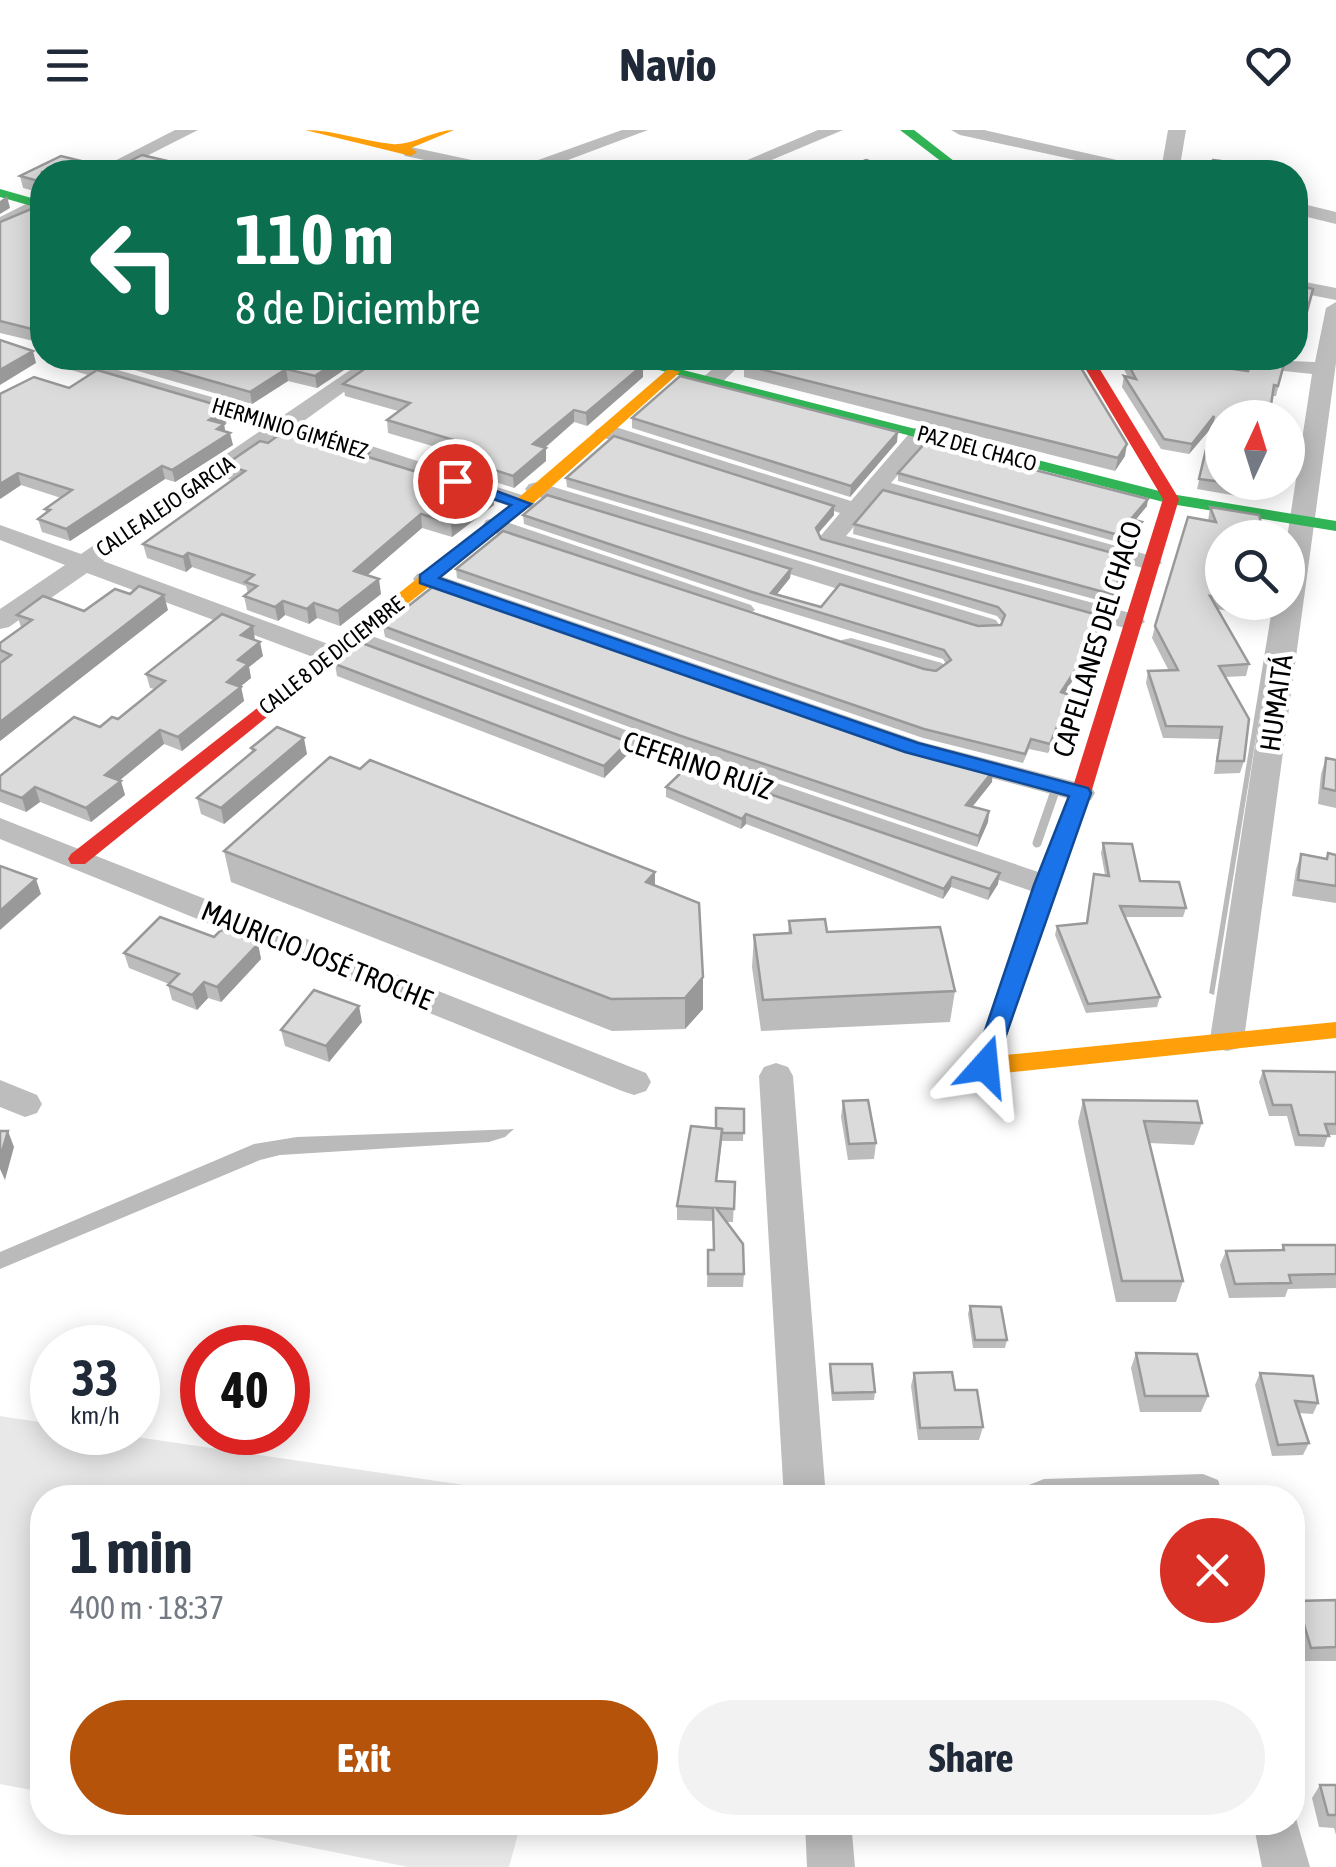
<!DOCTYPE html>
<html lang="en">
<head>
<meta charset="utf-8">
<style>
  body { margin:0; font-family:"Asap Condensed",sans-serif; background:#f2f2f3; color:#1f2937; height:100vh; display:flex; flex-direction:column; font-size:38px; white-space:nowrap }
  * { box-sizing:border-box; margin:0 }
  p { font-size:32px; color:#747a83 }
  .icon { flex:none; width:55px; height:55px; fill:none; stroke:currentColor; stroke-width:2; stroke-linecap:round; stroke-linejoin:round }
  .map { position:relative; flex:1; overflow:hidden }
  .panel { position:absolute; left:30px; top:1355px; width:1275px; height:350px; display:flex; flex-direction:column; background:#fff; border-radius:40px; box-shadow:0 5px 25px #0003 }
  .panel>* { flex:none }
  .top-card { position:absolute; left:30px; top:30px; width:1278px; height:210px; border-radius:40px; box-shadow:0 5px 25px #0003; background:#0b6e4f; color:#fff; overflow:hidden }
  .needle { width:65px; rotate:4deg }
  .tools { position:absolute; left:1205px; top:270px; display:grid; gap:20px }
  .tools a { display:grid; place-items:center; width:100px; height:100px; border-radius:50%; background:#fff; box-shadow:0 5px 25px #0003; font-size:50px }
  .speed { position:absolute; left:30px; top:1195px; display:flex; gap:20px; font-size:50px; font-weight:700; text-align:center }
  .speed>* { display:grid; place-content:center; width:130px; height:130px; border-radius:50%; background:#fff; box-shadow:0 5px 25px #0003; line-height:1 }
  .speed small { font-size:25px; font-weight:400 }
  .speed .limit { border:15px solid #d22; background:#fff; color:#111 }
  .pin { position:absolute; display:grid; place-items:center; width:85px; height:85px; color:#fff; margin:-42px; border:5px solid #fff; border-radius:50%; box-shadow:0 2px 10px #0007 }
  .me { position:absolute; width:110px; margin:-55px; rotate:18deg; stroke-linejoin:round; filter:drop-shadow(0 0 8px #0008) }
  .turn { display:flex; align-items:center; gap:35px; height:210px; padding:0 40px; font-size:45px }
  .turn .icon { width:130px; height:130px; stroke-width:2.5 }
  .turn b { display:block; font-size:70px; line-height:85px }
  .round { display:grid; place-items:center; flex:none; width:105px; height:105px; border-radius:52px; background:#f2f2f3 }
  .overview { display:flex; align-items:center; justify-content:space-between; height:170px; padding:0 40px }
  h1 { font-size:60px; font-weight:700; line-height:75px }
  .button { display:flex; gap:20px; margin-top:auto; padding:20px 40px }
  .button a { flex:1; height:115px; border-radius:60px; background:#b45309; color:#fff; font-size:40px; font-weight:700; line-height:115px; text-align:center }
  .button a+a { background:#f2f2f3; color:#1f2937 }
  header { display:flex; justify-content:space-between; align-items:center; height:130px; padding:0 40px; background:#fff; font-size:45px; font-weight:700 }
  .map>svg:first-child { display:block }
  .green { fill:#e8e8e8 }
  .water { fill:#bababa }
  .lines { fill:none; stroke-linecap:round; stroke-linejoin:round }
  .stream { stroke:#bababa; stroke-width:9 }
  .street { fill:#bdbdbd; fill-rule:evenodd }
  .fast { fill:#30b455; fill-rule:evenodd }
  .slow { fill:#ff9f0a; fill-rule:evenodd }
  .jam { fill:#e5322d; fill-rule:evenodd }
  .wall { fill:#bcbcbc }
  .shaded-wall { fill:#999 }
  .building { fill:#dbdbdb; stroke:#999; stroke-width:2.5 }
  .route { fill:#1a73e8; stroke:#114b97; stroke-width:2.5 }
  .labels { text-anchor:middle; stroke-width:9; stroke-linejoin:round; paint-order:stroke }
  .far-street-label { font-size:22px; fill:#000; stroke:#fff }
  .street-label { font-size:28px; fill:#000; stroke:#fff }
</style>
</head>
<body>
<header><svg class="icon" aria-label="menu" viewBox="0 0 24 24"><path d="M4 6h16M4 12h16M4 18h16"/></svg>Navio<svg class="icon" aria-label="heart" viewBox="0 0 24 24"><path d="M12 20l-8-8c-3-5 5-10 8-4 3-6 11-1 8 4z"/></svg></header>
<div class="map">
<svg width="1336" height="1737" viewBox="0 0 1336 1737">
  <rect width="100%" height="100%" fill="#fff"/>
  <g class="green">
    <path d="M0 1286 52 1294V1302L109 1303 545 1367 42 1368V1662L0 1654Z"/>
    <path d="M190 1693H521L509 1737H408Z"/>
  </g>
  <g class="water">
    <path d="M1273 473H1278L1214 865 1209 863Z"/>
    <path d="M514 999 505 1007 489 1012 280 1025 260 1030 0 1139V1122L254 1014 297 1007Z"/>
  </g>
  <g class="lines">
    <path class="stream" d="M1037 713 1054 664"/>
    <g class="street">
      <path d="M175 0H198L115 42H93Z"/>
      <path d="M622 0H648L536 42H483L405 26 402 22 411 17 513 39Z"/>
      <path d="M818 0H843L743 42H719Z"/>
      <path d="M951 0H984L1161 40 1168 0H1186L1179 42H1131L960 5Z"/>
      <path d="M949 28 958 33C948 44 933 43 919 42Z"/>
      <path d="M42 66V79L0 101V87Z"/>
      <path d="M1295 72 1336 82V94L1295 84Z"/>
      <path d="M1295 150 1336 158V170L1295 162Z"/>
      <path d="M1336 172V233L1244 909 1239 918 1227 921 1215 918 1210 909 1277 472H1288L1287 408 1312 244 1219 234 1208 228 1315 232 1326 178Z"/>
      <path d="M45 228H76L281 287 368 228H391L301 293 531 368 535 373 531 378H515L287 303 103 431 339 518 343 524 339 530H321L87 443 9 497 0 499V479L65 435 0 410V395L81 424 266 297 47 233Z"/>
      <path d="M725 228H748L719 255H703L700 250Z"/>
      <path d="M606 294 851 371 914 298H930L933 303 930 308 891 353 1159 428 1162 433 1150 440 881 365 846 406 1141 486 1145 492 1132 500 821 414 818 409 840 383 598 306 595 301Z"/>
      <path d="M537 352 996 490 1000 496 996 502H978L529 364 525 359 529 354Z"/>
      <path d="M495 388 751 475 755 480 742 488 733 485 486 400 483 395 486 390Z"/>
      <path d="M426 441 922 612 1091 656 1095 663 1091 670 1081 672 902 624 417 454 413 449 417 444Z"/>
      <path d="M353 499 677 619 1056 748 1060 755 1056 762 1045 765 1034 762 657 631 344 513 340 507 344 501Z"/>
      <path d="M851 508 942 533 946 539 933 547 842 522 838 516 842 510Z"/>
      <path d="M0 688 646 943 651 952 646 961 634 965 622 961 0 709Z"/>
      <path d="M776 933 788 937 793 946 826 1368H784L759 946 764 937Z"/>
      <path d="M0 950 37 965 42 974 37 983 25 987 0 977Z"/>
      <path d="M1203 1344 1218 1350 1224 1368H1024L1029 1355 1044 1349Z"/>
      <path d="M1292 1675 1310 1737H1262L1253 1692H1292Z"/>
      <path d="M805 1692H851L855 1737H807Z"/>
    </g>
    <g class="fast">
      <path d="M900 0H914L968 42H955Z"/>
      <path d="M0 59 42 71V79L0 67Z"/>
      <path d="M613 228H636L1171 364 1336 391V401L1171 374Z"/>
    </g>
    <g class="slow">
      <path d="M305 0C335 0 362 11 392 14 412 16 433 0 454 0L411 18 417 22 411 26Z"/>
      <path d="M668 239 680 242 529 377 401 479H389V471L517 369Z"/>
      <path d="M1336 892V908L985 945 977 942 973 936 977 930 985 927Z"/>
    </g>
    <g class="jam">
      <path d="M1079 228H1093L1179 369 1091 663 1056 755 997 936 993 942H977L973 936 1034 755 1071 663 1163 369Z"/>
      <path d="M395 470 401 471V479L85 734H71L68 729 71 724Z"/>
    </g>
  </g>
  <g class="wall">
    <path d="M142 25 184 35 185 40 197 42H42V213L0 203V92L41 75 42 63 23 58 20 46 61 26 114 39Z"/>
    <path d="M1295 154 1313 159 1300 211 1295 210Z"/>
    <path d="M122 228H362L317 258 288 251 252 274 124 237Z"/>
    <path d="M1118 228H1212V236L1248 241 1284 234 1276 266H1272L1222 288 1252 357 1249 368 1197 359 1212 297 1189 324 1161 319 1122 257 1124 246 1128 247Z"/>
    <path d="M744 235 1125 326 1115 341 744 247Z"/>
    <path d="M643 247 587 296 574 292 545 318 546 331 514 358 443 335 442 323 446 320 388 303 387 290 398 281 345 266 343 254Z"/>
    <path d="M69 258 227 278 229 290 224 294 225 301 233 315 175 352 165 349 70 411 42 402 38 389 46 383 45 379 61 368 21 355 0 369Z"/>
    <path d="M632 288 897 312 850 367 632 298Z"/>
    <path d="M268 313 369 328 494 375 452 407 422 398 367 445 381 464 340 496 317 488 309 494 285 485 278 491 247 480 244 466 248 463 246 456 192 437 186 442 147 428 143 414 232 350 228 349 225 335Z"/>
    <path d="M898 343 1147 376 1135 390 1140 400 1128 415 898 351Z"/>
    <path d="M566 348 834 376V385L818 403 821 409 1098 485 1096 493 1099 502 1090 516 1089 525 1064 563 1070 565 1068 574 1048 623 1029 619 1023 633 923 608 457 448 456 439 924 539 936 541 946 534 943 529 752 471 524 394 523 385 791 439 790 448 777 464 821 477 978 496 1001 495 1002 492 997 486 567 357Z"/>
    <path d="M1210 377 1222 408V472H1265L1261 487 1218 479 1249 534 1246 546 1225 547 1244 631 1240 643 1214 644 1219 609 1163 608 1146 553 1148 541H1169L1152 508 1155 496 1208 391Z"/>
    <path d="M854 394 1129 438 1109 473 853 404Z"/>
    <path d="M168 480 0 611V513L21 497 17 485 84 481Z"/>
    <path d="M383 496 902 617 992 652 972 677 989 681 988 692 977 717 678 615 385 507Z"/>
    <path d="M255 510 263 526 249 537 251 548 241 556 244 571 182 621 164 614 120 650 125 665 91 692 40 672 26 682 0 672V646L118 589 155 559 150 558 146 544Z"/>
    <path d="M335 534 628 624 604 648 337 546Z"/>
    <path d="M251 618 307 624 224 694 201 684 197 668 252 622Z"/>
    <path d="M1326 628 1336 630V678L1318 674 1321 644Z"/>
    <path d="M360 639 655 742V755L703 847V879L685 899 612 901 231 752 224 721Z"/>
    <path d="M666 657 998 754 988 770 951 757 943 769 746 694 741 699 666 667Z"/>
    <path d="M1103 713 1140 751 1186 778 1183 787H1124L1160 867 1157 877 1086 883 1055 805 1057 796 1086 793 1094 744 1105 745 1101 723Z"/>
    <path d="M1328 723 1336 725V773L1292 766 1296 739 1301 724 1326 729Z"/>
    <path d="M789 791 827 802 955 861 950 892 761 901 752 837 754 805 788 804Z"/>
    <path d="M214 807 258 814 261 829 221 872 208 868 197 880 172 870 168 855 169 854 129 838 124 823Z"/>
    <path d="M362 892 329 932 285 916 281 900Z"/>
    <path d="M1263 941 1336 942V1005H1328L1324 1017 1295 1016 1287 986H1269L1259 952Z"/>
    <path d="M1083 970 1202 993 1194 1015 1149 1013 1183 1151 1176 1172H1116L1078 992Z"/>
    <path d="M843 971 876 1013 874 1029 848 1030 841 987Z"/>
    <path d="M744 979 743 1011H722L717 1051 735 1052 733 1092H726L744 1144 743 1157H707L708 1120H714L713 1091 677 1090V1076L715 998Z"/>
    <path d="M1283 1115H1336V1158L1288 1159 1285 1167 1229 1168 1220 1135 1226 1121 1281 1120Z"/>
    <path d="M970 1176 1007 1210 1005 1218H973L968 1184Z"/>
    <path d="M1136 1223 1208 1266 1201 1282H1140L1131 1238Z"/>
    <path d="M830 1234 875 1262 874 1270 832 1271 829 1242Z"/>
    <path d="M914 1243 955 1260 983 1297 979 1310H918L911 1256Z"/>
    <path d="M1260 1243 1318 1273 1313 1284 1299 1283 1309 1313 1303 1325 1272 1326 1255 1255Z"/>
    <path d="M1336 1470V1531H1303L1292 1495V1480L1297 1471Z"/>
    <path d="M1320 1655H1336V1705L1334 1698 1319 1697 1312 1668Z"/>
  </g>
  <g class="shaded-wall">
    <path d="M7 66 10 78 0 84V71Z"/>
    <path d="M1302 137 1299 147 1295 149V140Z"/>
    <path d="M33 221 36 233 0 255V240Z"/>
    <path d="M342 228H362L317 258 315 246Z"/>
    <path d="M643 235V247L587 296 586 283Z"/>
    <path d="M286 239 288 251 252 274 250 262Z"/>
    <path d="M227 278 229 290 212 302 209 290Z"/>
    <path d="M574 280V292L534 327 533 314Z"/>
    <path d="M1214 286 1212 297 1189 324 1192 314Z"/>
    <path d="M224 294 226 306 230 303 233 315 175 352 172 340Z"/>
    <path d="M898 302 897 312 850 367 851 356Z"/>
    <path d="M1127 314 1125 326 1115 341 1118 328Z"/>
    <path d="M546 318V331L514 358 513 346Z"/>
    <path d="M162 336 165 349 70 411 66 399Z"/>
    <path d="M18 343 21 355 0 369V354Z"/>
    <path d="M493 361 494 375 452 407 451 393Z"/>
    <path d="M1148 369 1147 376 1130 397 1131 389Z"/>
    <path d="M834 376V385L815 407 816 398Z"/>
    <path d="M421 384 422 398 356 455 354 441Z"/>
    <path d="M1142 392 1140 400 1128 415 1129 408Z"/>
    <path d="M188 423 192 437 186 442 183 427Z"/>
    <path d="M1131 428 1129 438 1109 473 1111 464Z"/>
    <path d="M791 439 790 448 773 469 771 463Z"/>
    <path d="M379 449 381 464 340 496 338 481Z"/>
    <path d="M164 465 168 480 0 611V592Z"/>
    <path d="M283 471 285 485 278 491 275 477Z"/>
    <path d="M314 473 317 488 309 494 307 479Z"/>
    <path d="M1101 492 1099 502 1085 524 1087 515Z"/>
    <path d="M253 496 255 510 241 505Z"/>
    <path d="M260 512 263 526 249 537 251 548 230 565 241 557 244 571 182 621 178 607 227 552 238 530Z"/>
    <path d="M1091 516 1089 525 1059 572 1061 562Z"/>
    <path d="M1070 565 1068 574 1048 623 1050 614Z"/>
    <path d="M160 600 164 614 109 659 105 645Z"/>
    <path d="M304 608 307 624 224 694 221 678Z"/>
    <path d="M628 612V624L604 648V636Z"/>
    <path d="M993 641 992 652 965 686 966 675Z"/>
    <path d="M121 651 125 665 91 692 86 678Z"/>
    <path d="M35 657 40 672 26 682 22 668Z"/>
    <path d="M989 681 988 692 977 717 979 706Z"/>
    <path d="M746 684V694L741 699 742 689Z"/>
    <path d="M655 742V774L646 752Z"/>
    <path d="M1000 743 998 754 988 770 990 759Z"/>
    <path d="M952 747 951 757 943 769 944 759Z"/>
    <path d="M36 749 41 764 0 800V781Z"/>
    <path d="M258 814 261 829 221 872 217 857Z"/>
    <path d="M703 847V879L685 899V868Z"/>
    <path d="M204 852 208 868 197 880 192 865Z"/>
    <path d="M359 876 362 892 329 932 326 916Z"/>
    <path d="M8 1001 14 1017 5 1050 0 1039V1028Z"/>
  </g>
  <g class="building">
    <path d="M142 25 184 35 178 38 197 42H42V212L40 201 0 191V92L41 75 42 52 20 46 61 26 114 39Z"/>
    <path d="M866 30 900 42H836Z"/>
    <path d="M1213 30 1237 33 1235 42H1209Z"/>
    <path d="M767 32 797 42H736L750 37Z"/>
    <path d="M485 39 488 42H378H379Z"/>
    <path d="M1295 118 1302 119V137L1295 140Z"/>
    <path d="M1295 154 1313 159 1302 200 1295 199Z"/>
    <path d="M0 210 33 221 0 240Z"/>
    <path d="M131 228H342L315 246 286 239 250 262Z"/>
    <path d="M380 228H616L643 235 586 283 574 280 533 314 546 318 513 346 442 323 457 311 387 290 410 273 343 254Z"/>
    <path d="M752 228H1075L1127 314 1118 328 744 235Z"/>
    <path d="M1125 228H1212V236L1248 241 1251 231 1284 234 1278 256 1274 255 1269 288H1222V352L1199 349 1214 286 1192 314 1164 309 1124 246 1136 249Z"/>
    <path d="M97 240 227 278 209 290 224 294 217 299 230 303 172 340 162 336 66 399 38 389 50 380 45 379 72 360 18 343 0 354V264L34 247 69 258Z"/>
    <path d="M680 246 898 302 851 356 632 288Z"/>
    <path d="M287 299 369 323 365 326 417 342 422 338 493 361 451 393 421 384 354 441 379 449 338 481 314 473 307 479 283 471 275 477 244 466 257 456 245 452 254 445 188 423 183 427 143 414 245 341 225 335 260 311 268 313Z"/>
    <path d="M614 306 834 376 816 398 821 409 1098 485 1093 493 1101 492 1087 515 1091 516 1061 562 1070 565 1050 614 1031 609 1025 624 924 599 456 439 503 401 924 539 936 541 951 530 944 520 752 462 523 385 547 365 791 439 771 463 821 477 840 454 978 496 1001 495 1005 485 998 477 566 348Z"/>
    <path d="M926 312 1148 369 1131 389 1142 392 1129 408 898 343Z"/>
    <path d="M1223 352H1251L1252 357Z"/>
    <path d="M883 360 1131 428 1111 464 854 394Z"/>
    <path d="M1210 377 1259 385 1262 397 1260 408H1222V468L1210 466 1249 534 1219 536 1249 589 1244 631H1217L1222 597 1166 596 1148 541 1178 540 1155 496 1188 387 1216 392Z"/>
    <path d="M435 455 902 617 993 641 966 675 989 681 979 706 678 605 383 496Z"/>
    <path d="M139 456 164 465 0 592V533L11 525 0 520V513L32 490 17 485 43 466 84 481 115 459 130 464Z"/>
    <path d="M222 484 253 496 241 505 260 512 238 530 248 534 227 552 241 557 178 607 160 600 105 645 121 651 86 678 35 657 22 668 0 660V646L74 587 100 597 112 587 118 589 165 551 146 544Z"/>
    <path d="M362 513 628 612 604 636 335 534Z"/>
    <path d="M277 597 304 608 221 678 197 668 255 620 251 618Z"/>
    <path d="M330 627 360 639 370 630 655 742 646 752 699 773 703 847 685 868 611 869 224 721Z"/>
    <path d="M1326 628 1336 630V661L1323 658Z"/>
    <path d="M688 636 1000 743 990 759 952 747 944 759 746 684 742 689 666 657Z"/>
    <path d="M1103 713 1132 714 1140 751 1179 752 1186 778 1120 776 1160 867 1088 874 1057 796 1087 793 1094 744 1109 746Z"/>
    <path d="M1328 723 1336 725V756L1298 750 1301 724 1327 729Z"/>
    <path d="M0 736 36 749 0 781Z"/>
    <path d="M160 787 214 807 221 800 258 814 217 857 204 852 192 865 168 855 179 844 124 823Z"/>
    <path d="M825 789 827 802 940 797 955 861 763 870 754 805 791 803 789 791Z"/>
    <path d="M314 860 359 876 326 916 281 900Z"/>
    <path d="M1263 941 1336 942V994H1325L1329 1006 1299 1005 1291 975H1273Z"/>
    <path d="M868 970 876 1013 849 1014 843 971Z"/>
    <path d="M1083 970 1197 971 1202 993 1144 991 1183 1151H1122Z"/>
    <path d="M716 978 744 979V1003H722V999L716 998Z"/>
    <path d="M691 996 722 999 716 1051 735 1052 734 1079 716 1078 743 1114 744 1144H708V1120H714L713 1078 677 1076Z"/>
    <path d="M0 1001H8L0 1028Z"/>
    <path d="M1283 1115H1336V1144L1289 1145 1291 1153 1235 1154 1226 1121 1284 1120Z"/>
    <path d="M970 1176 1001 1177 1007 1210H975Z"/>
    <path d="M1136 1223 1197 1224 1208 1266H1145Z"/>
    <path d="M830 1234H872L875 1262 833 1263Z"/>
    <path d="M952 1242 955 1260H977L983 1297 920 1298 914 1243Z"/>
    <path d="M1260 1243 1313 1246 1318 1273 1295 1271 1309 1313 1278 1315Z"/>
    <path d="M1336 1470V1517L1311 1518 1297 1471Z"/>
    <path d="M1320 1655H1336V1685H1328Z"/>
  </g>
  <path class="route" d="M449 348H461L531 374 439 448 918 613 1088 658 1091 663 993 942 985 945 973 936 1034 755 1069 666 905 622 420 453V445L511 375 449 354Z"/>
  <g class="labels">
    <g class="far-street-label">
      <text transform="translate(290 298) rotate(17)" y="8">HERMINIO GIMÉNEZ</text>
      <text transform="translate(977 318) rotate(15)" y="8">PAZ DEL CHACO</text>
      <text transform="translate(165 376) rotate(-34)" y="8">CALLE ALEJO GARCIA</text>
      <text transform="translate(331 525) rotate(-38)" y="8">CALLE 8 DE DICIEMBRE</text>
    </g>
    <g class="street-label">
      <text transform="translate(1097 509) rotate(-73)" y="10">CAPELLANES DEL CHACO</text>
      <text transform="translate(1276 573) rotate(-82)" y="10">HUMAITÁ</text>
      <text transform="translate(698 635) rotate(19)" y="10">CEFERINO RUÍZ</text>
      <text transform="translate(317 825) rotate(22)" y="10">MAURICIO JOSÉ TROCHE</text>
    </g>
  </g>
</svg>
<div class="tools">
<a><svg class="needle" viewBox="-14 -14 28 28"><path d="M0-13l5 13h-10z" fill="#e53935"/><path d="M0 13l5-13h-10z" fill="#747a83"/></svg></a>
<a><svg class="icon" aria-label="search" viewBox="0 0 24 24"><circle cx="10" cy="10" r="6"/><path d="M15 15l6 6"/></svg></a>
</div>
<div class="speed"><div>33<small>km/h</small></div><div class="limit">40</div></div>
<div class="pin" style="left:455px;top:351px;background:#d93025"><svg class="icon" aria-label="arrive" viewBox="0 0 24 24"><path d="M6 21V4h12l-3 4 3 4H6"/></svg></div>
<svg class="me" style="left:985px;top:936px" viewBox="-20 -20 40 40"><path d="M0-17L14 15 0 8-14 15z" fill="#1a73e8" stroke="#fff" stroke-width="4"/></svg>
<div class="top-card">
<div class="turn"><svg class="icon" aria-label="left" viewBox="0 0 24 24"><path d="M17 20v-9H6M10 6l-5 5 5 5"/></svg><div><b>110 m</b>8 de Diciembre</div></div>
</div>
<section class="panel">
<div class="overview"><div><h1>1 min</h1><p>400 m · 18:37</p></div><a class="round" style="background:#d93025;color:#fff"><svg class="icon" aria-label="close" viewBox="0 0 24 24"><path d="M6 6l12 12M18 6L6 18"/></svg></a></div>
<div class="button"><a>Exit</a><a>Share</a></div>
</section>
</div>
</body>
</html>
